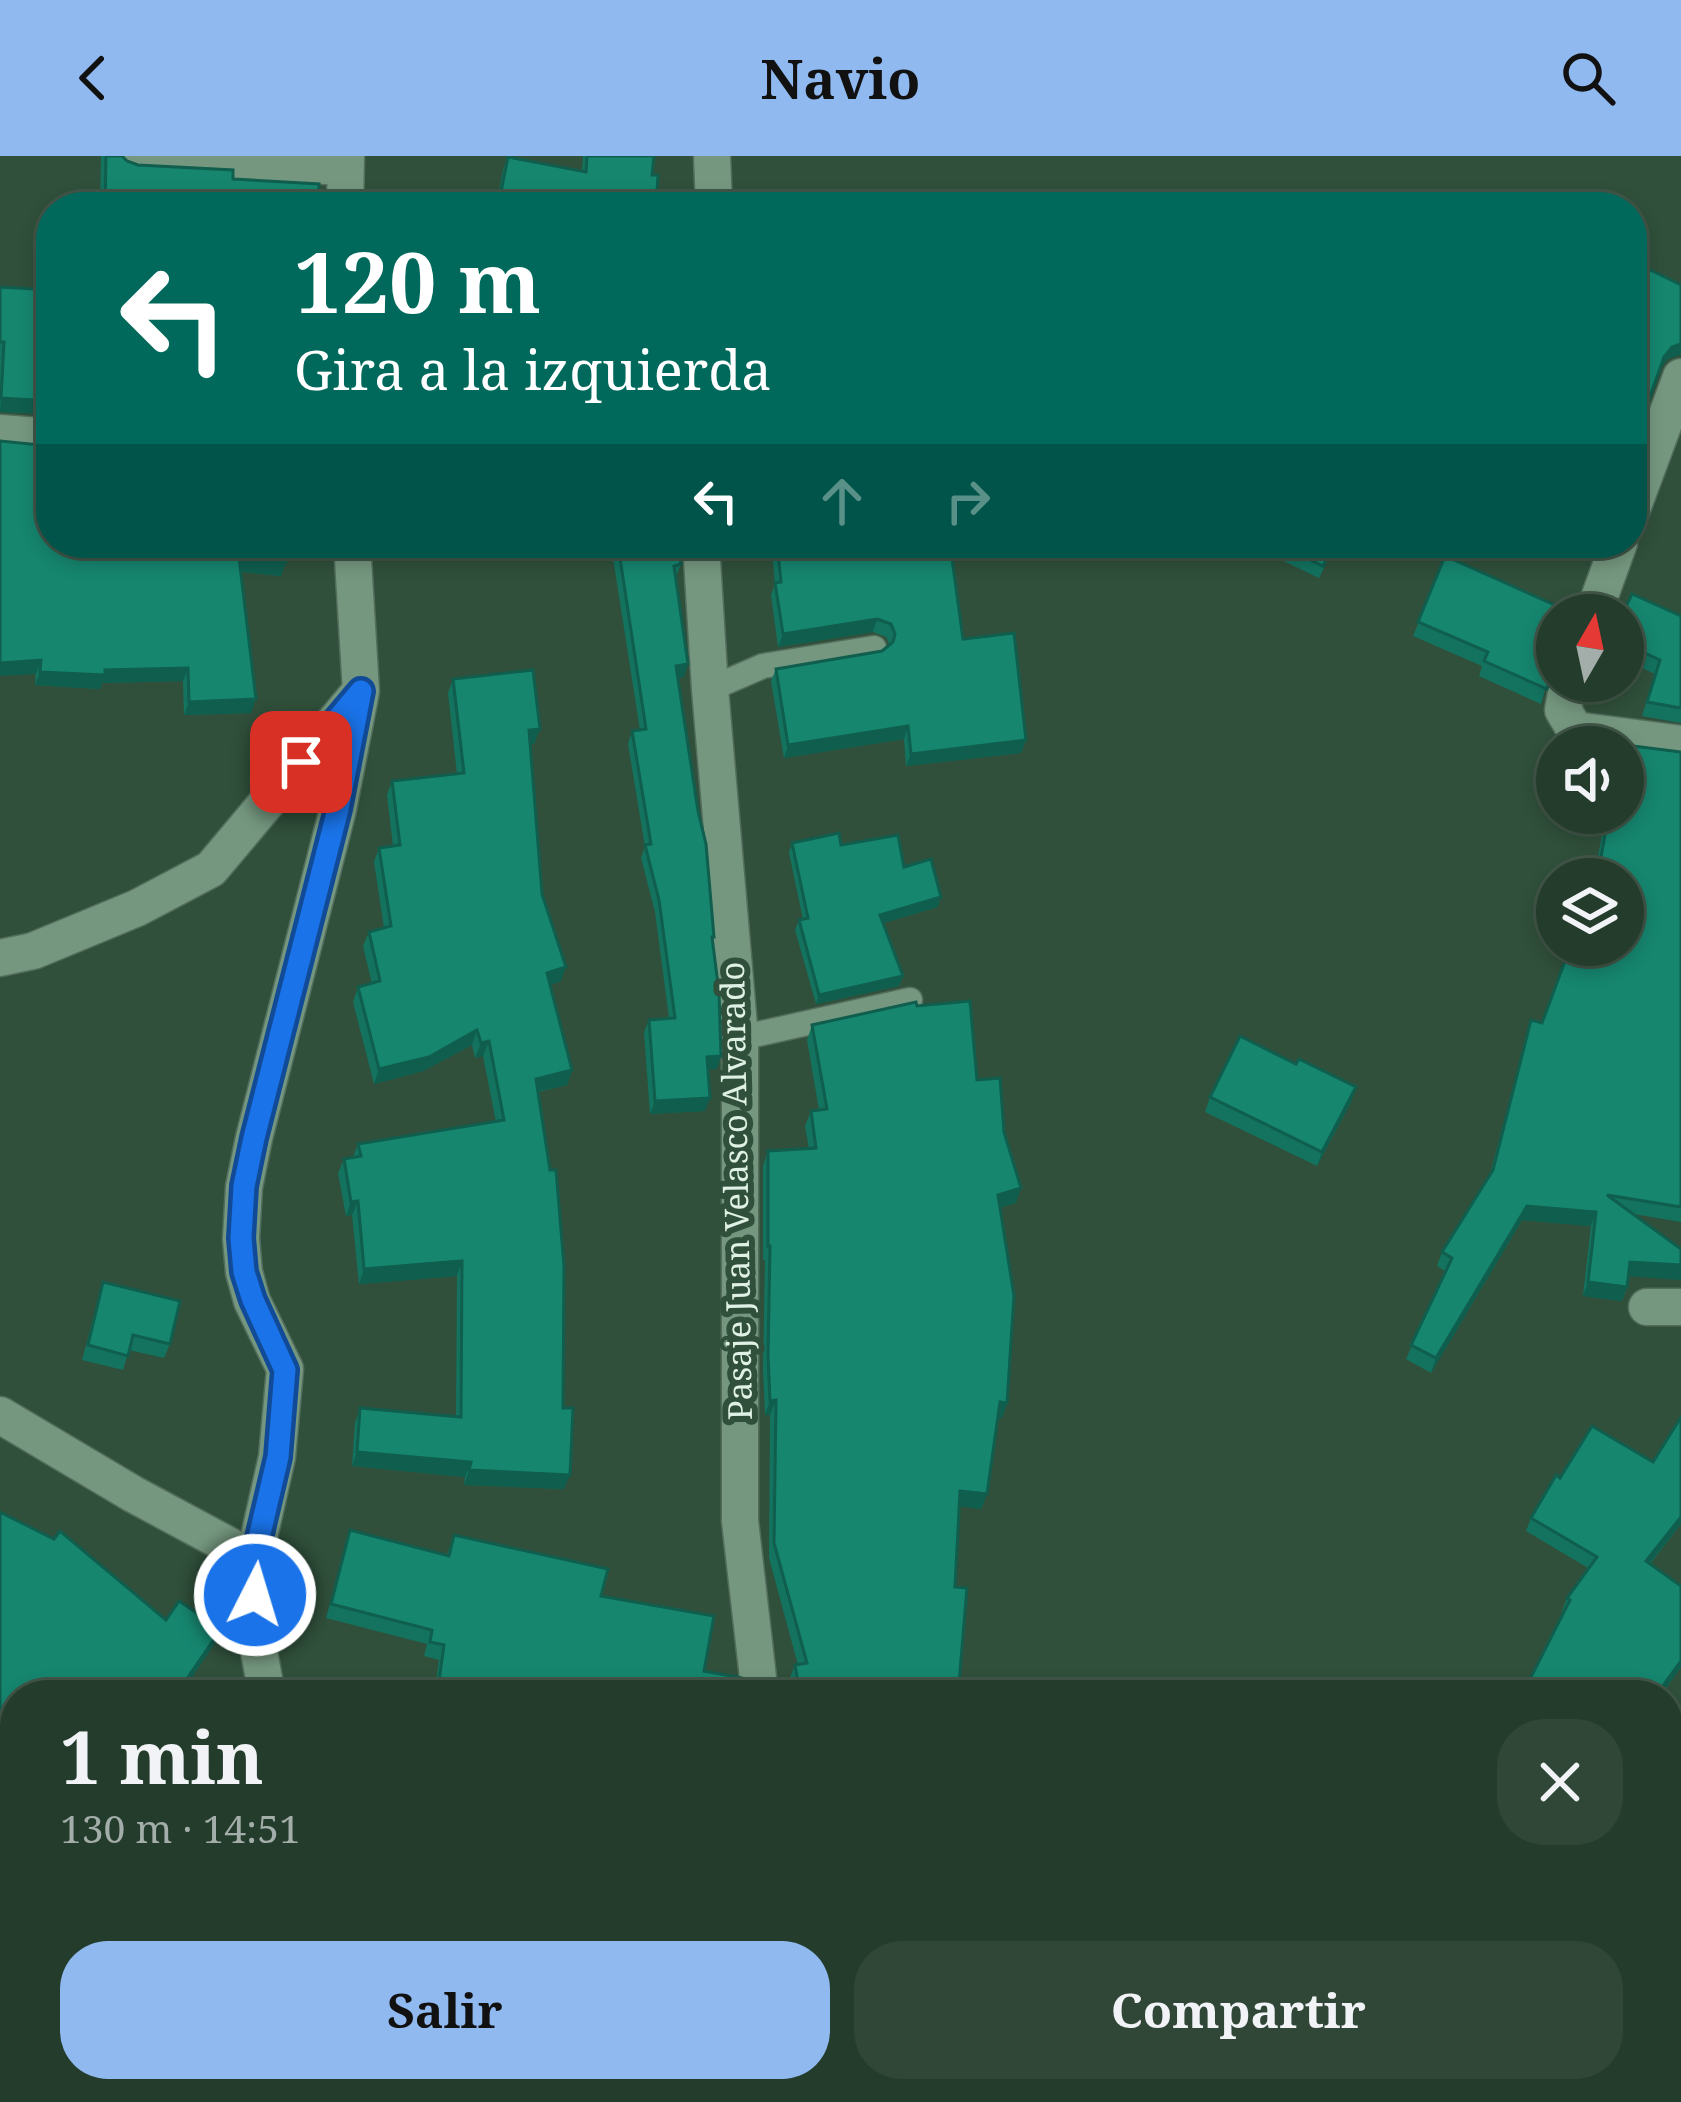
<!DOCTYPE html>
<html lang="es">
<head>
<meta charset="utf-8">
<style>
  body { margin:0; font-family:"Noto Serif",serif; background:#304738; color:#f1f3f6; height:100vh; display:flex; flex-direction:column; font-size:45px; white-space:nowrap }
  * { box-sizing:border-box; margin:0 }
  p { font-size:39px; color:#a3ada9 }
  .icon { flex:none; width:66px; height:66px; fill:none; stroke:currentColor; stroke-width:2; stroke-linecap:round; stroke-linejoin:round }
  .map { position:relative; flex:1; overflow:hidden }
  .side { position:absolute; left:0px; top:1524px; width:1683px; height:423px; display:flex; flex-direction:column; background:#243c2c; border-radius:48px 48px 0 0; box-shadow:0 6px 18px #0003,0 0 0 3px #415648 }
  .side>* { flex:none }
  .hud { position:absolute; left:36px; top:36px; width:1611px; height:366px; border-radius:48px; box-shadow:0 6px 18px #0003,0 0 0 3px #415648; background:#00695c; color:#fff; overflow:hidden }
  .needle { width:78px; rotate:9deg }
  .tools { position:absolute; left:1536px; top:438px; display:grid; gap:24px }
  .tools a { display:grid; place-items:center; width:108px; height:108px; border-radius:50%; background:#243c2c; box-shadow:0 6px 18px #0003,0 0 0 3px #415648; font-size:60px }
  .pin { position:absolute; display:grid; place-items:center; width:102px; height:102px; color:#fff; margin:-51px; border-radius:24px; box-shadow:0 6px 18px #0006 }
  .me { position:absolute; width:132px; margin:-66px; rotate:5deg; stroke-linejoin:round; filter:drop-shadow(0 0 9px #0008) }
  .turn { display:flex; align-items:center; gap:42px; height:252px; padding:0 60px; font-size:54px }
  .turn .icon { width:156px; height:156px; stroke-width:2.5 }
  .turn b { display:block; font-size:84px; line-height:102px }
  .lanes { display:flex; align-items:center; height:114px; padding:0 60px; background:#0003; justify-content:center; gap:60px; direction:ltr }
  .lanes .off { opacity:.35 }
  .round { display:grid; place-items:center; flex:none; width:126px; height:126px; border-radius:48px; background:#304738 }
  .headline { display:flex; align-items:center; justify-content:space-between; height:204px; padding:0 60px }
  h1 { font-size:72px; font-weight:700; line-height:90px }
  .action { display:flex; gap:24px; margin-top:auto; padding:24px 60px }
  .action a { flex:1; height:138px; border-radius:48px; background:#90b9f0; color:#111; font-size:48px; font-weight:700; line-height:138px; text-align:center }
  .action a+a { background:#304738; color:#f1f3f6 }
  header { display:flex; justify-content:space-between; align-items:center; height:156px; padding:0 60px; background:#90b9f0; color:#111; font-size:54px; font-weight:700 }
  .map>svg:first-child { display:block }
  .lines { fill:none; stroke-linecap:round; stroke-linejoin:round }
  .lane-casing { stroke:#526d5c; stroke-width:27 }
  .street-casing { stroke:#526d5c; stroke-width:39 }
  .lane { stroke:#75977f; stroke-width:24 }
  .street { stroke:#75977f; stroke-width:36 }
  .wall { fill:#13735f }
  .shaded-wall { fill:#0f5e4e }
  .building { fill:#16866f; stroke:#0f5e4e; stroke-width:3 }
  .route-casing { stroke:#114b97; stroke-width:30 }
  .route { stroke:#1a73e8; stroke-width:21 }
  .labels { text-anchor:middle; stroke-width:12; stroke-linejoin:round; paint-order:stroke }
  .street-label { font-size:33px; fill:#dff1e4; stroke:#30503b }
</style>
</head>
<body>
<header><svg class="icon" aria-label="back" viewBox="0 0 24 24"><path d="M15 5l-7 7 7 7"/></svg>Navio<svg class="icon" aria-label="search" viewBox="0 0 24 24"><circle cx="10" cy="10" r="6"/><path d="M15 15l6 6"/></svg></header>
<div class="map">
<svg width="1681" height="1946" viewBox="0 0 1681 1946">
  <rect width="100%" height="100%" fill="#30503b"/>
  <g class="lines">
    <defs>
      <g id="lane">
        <path d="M710 533 763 510 874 492"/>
        <path d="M740 882 910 844"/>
        <path d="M0 1632 15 1642"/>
        <path d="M1668 1821 1681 1829"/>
      </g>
      <g id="street">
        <path d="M135 0 345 11"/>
        <path d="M712 0 714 51"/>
        <path d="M345 51 346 0"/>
        <path d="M0 277 51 281"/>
        <path d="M1632 353 1681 221"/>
        <path d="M701 387 710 533 740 882V1365L760 1539"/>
        <path d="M1593 459 1619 387"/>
        <path d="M1568 525 1563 554 1575 574 1681 588"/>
        <path d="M0 802 33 795 137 752 211 713 358 538"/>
        <path d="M1647 1151H1681"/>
        <path d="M0 1259 133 1338 254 1403"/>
        <path d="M267 1539 255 1474 254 1403 277 1301 285 1213 252 1145 244 1116 241 1083 244 1031 254 982 338 653 361 535 352 387"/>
        <path d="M1668 1775 1681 1747"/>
        <path d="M367 1946 370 1932"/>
        <path d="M731 1946 735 1932"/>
        <path d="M1591 1946 1597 1932"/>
      </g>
    </defs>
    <use href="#lane" class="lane-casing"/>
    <use href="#street" class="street-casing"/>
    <use href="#lane" class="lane"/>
    <use href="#street" class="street"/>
  </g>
  <g class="wall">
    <path d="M101 0H122L127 5 138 9 233 23 318 51H100Z"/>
    <path d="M583 0H654L652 19 656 51H496L503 14 508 1 582 15Z"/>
    <path d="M0 131 51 134V258L0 256Z"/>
    <path d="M51 290 281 420 241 416 251 557 184 559 183 525 102 527 100 533 35 529Z"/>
    <path d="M613 387H676L681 408 676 421 684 521 678 522 714 781 712 787 717 913H708L705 955 650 958 644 876 649 864 669 862 655 756 641 702 645 691 628 588 632 575 640 574 613 402 615 396Z"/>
    <path d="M771 387H928L963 483 1026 584 1021 597 906 610 904 583 784 602 771 525 776 513 882 495 890 489 886 481 873 476 778 491 771 439 775 428Z"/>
    <path d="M1280 387H1336L1319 422 1275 401Z"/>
    <path d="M1445 400 1552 510 1541 548 1479 520 1482 510 1413 480Z"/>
    <path d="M1623 459 1681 460V567L1642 560 1655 518 1623 503Z"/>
    <path d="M453 523 540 573 534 588H530L542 738 561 825 550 829 572 914 567 929 538 936 564 1333 464 1329 465 1321 352 1310 355 1267 360 1252 456 1261 457 1120 359 1128 352 1059 346 1060 338 1017 344 1003 353 1001 358 988 496 966 483 900 475 902 472 889 423 915 374 928 353 846 358 831 372 828 363 790 369 776 384 772 374 706 379 692 393 690 387 639 392 625 457 618 448 537Z"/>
    <path d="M1681 596V1066L1634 1058 1627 1131 1622 1145 1583 1140 1591 1070 1522 1064 1431 1217 1406 1203 1445 1115 1437 1110 1442 1096 1490 1018 1531 864 1542 867 1623 723H1594L1606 657H1623L1626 611Z"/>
    <path d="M792 687 841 689 904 711 938 751 883 767 903 820 899 830 816 848 795 774 799 764 803 763 789 697Z"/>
    <path d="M917 850 977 924 1004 976 1016 1047 1000 1051 1007 1247 1002 1262 998 1261 987 1338 981 1353 960 1350 955 1431 958 1539H781L791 1531 789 1524 795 1509H798L769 1402 770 1259H765L763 1214 765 1104H763V1010L768 995 809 993 805 970 811 955 819 954 807 884 812 869Z"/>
    <path d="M1210 941 1351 946 1317 1010 1205 956Z"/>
    <path d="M103 1126 170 1188 164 1202 129 1194 123 1214 82 1204Z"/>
    <path d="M0 1356 166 1464 221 1473 216 1485 188 1527 15 1539V1573L11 1570 0 1599Z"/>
    <path d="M1531 1362 1681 1368 1650 1408 1681 1511 1661 1539H1522L1564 1457 1562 1455 1567 1442 1588 1412 1526 1375Z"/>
    <path d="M350 1374 447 1399 454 1379 601 1440 704 1515 749 1539H434L439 1504 424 1500 427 1488 326 1462Z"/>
    <path d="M1681 1782V1810L1668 1805V1783L1674 1784Z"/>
    <path d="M1668 1823 1677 1830H1681V1900L1668 1893Z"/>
    <path d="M234 1932H282L274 1946H256Z"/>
    <path d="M1317 1932H1573L1570 1939 1578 1946H1321Z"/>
  </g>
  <g class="shaded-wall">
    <path d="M1681 188V199L1668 203 1660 213 1664 201 1672 191Z"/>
    <path d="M1 242 51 245V258L0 256Z"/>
    <path d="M239 402 286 406 281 420 234 415Z"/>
    <path d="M877 463 873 476 778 491 783 478Z"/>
    <path d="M41 504 36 518 0 520V507Z"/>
    <path d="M688 508 684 521 672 523 676 510Z"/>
    <path d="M188 512 183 525 102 527 100 533 35 529 40 516Z"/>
    <path d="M256 543 251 557 184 559 189 546Z"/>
    <path d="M908 570 904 583 784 602 788 589Z"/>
    <path d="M540 573 534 588 524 589 529 574Z"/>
    <path d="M1026 584 1021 597 906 610 911 598Z"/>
    <path d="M941 741 938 751 877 769 880 759Z"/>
    <path d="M566 811 561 825 542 832 547 817Z"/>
    <path d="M903 820 899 830 816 848 819 839Z"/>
    <path d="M477 874 472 889 423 915 374 928 379 913Z"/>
    <path d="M489 885 483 900 475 902 481 887Z"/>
    <path d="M721 900 717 913 702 914 707 901Z"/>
    <path d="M572 914 567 929 530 937 536 923Z"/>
    <path d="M1356 931 1351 946 1317 1010 1322 996Z"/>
    <path d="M710 942 705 955 650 958 655 945Z"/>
    <path d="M1021 1032 1016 1047 993 1054 998 1039Z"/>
    <path d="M358 1045 352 1059 346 1060 351 1046Z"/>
    <path d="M1527 1050 1596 1056 1591 1070 1522 1064 1431 1217 1436 1202Z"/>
    <path d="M462 1105 457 1120 359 1128 364 1113Z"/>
    <path d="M1630 1106 1681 1109V1124L1625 1120Z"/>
    <path d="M1588 1126 1627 1131 1622 1145 1583 1140Z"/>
    <path d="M776 1244 770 1259H765L770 1245Z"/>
    <path d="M1000 1246 1007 1247 1002 1262 995 1261Z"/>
    <path d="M357 1296 471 1306 465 1321 352 1310Z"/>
    <path d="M469 1314 570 1319 564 1333 464 1329Z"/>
    <path d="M960 1335 987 1338 981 1353 955 1350Z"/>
    <path d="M1681 1361V1368L1641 1418 1646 1405Z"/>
    <path d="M221 1473 216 1485 180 1539 184 1527Z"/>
    <path d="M1681 1505V1511L1661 1539H1657Z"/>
    <path d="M1681 1712V1725L1668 1729V1724L1672 1716Z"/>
  </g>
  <g class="building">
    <path d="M106 0H122L127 5 138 9 233 14V23L319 28 318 51H105Z"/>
    <path d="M587 0H654L652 19H658L656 51H498L508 1 586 16Z"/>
    <path d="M1638 108 1681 129V188L1672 191 1664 201 1632 291V120Z"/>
    <path d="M0 131 51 134V245L1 242 4 186H0Z"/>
    <path d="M0 285 51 290V387H288L286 406 239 402 256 543 189 546 188 512 105 514V519L40 516 41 504 0 507Z"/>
    <path d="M621 387H676L681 408 674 410 688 508 676 510 698 655 706 688 714 781H712L719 836 721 900 707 901 710 942 655 945 649 864 675 862 659 744 645 689 651 688 632 575 646 573 618 389Z"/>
    <path d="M777 387H928L931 398 951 395 963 483 1014 477 1026 584 911 598 908 570 788 589 776 513 882 495 893 486 895 478 891 468 877 463 783 478 775 427 781 426Z"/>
    <path d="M1280 387H1335L1323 410 1280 389Z"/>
    <path d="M1445 400 1577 459H1557V496L1547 533 1484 505 1488 496 1418 466Z"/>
    <path d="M1632 438 1681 460V552L1647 546 1660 504 1623 487 1622 459Z"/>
    <path d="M533 514 540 573 529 574 542 738 566 811 547 817 572 914 536 923 550 1014H556L564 1110 563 1252H573L570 1319 469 1314 471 1306 357 1296 360 1252 461 1261 462 1105 364 1113 358 1045 351 1046 344 1003 361 1000 358 988 504 964 489 885 481 887 477 874 429 901 379 913 358 831 380 825 369 776 391 770 379 692 400 689 392 625 464 617 453 523Z"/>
    <path d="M1633 590 1681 596V1051L1607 1039 1681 1093V1109L1630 1106 1627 1131 1588 1126 1596 1056 1527 1050 1436 1202 1411 1189 1452 1102 1442 1096 1493 1014 1531 864 1542 867 1571 789H1623V723H1597L1609 657H1623V610L1626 611Z"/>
    <path d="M839 677 841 689 898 679 904 711 931 703 941 741 880 759 903 820 819 839 799 764 808 762 792 687Z"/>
    <path d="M970 845 977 924 1000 922 1004 976 1021 1032 998 1039 1014 1140 1007 1247 1000 1246 987 1338 960 1335 955 1431 967 1432 958 1539H781L787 1530 799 1533 795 1509 807 1507 774 1387 776 1244 770 1245 768 1199 770 1090H768V995L816 992 811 955 827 953 812 869 916 846 917 850Z"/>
    <path d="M1240 880 1296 908 1299 903 1356 931 1322 996 1210 941Z"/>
    <path d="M103 1126 180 1145 170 1188 133 1179 128 1200 88 1189Z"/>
    <path d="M1681 1261V1361L1646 1405 1681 1430V1505L1657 1538 1659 1539H1522L1570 1444 1567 1442 1597 1401 1531 1362 1556 1319 1560 1322 1592 1270 1653 1306Z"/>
    <path d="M0 1356 54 1383 60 1375 166 1464 179 1445 221 1473 184 1527 251 1535V1539H15V1559L5 1588 0 1586Z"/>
    <path d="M350 1374 449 1400 454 1379 608 1413 601 1440 714 1460 704 1515 742 1522 747 1537 749 1539H437L444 1489 430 1486 432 1474 331 1448Z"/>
    <path d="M1668 1544 1681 1551V1712L1672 1716 1668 1724Z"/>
    <path d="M1681 1782V1795L1674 1792 1668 1793V1783L1674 1784Z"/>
    <path d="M1668 1823 1677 1830H1681V1885L1668 1877Z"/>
    <path d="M260 1932H279L273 1941Z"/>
    <path d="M430 1932H707L703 1946H425V1933Z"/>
    <path d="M1325 1932H1573L1570 1939 1578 1946H1329Z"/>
  </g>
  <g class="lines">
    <defs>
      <path id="route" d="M255 1439 254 1403 278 1301 285 1214 253 1144 244 1116 241 1082 244 1030 254 982 338 653 361 535 301 606"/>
    </defs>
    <use href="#route" class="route-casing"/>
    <use href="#route" class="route"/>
  </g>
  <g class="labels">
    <g class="street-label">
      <text transform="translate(736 1035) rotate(-91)" y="12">Pasaje Juan Velasco Alvarado</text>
    </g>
  </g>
</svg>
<div class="tools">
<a><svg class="needle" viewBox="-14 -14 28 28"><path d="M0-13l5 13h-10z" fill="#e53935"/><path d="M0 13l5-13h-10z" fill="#a3ada9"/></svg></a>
<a><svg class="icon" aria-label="sound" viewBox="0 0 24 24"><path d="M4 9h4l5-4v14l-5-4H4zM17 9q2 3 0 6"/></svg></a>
<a><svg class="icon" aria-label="layers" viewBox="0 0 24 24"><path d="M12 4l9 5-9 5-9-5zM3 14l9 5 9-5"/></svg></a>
</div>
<div class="pin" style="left:301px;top:606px;background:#d93025"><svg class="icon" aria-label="arrive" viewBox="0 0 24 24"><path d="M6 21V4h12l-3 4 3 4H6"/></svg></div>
<svg class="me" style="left:255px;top:1439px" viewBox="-20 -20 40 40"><circle r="17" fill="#1a73e8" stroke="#fff" stroke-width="3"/><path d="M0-11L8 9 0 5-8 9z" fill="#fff"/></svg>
<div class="hud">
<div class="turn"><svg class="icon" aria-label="left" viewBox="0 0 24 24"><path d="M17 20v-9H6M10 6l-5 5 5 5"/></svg><div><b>120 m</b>Gira a la izquierda</div></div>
<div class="lanes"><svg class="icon" aria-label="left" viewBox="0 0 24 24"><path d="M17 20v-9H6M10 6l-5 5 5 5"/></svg><svg class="icon off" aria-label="ahead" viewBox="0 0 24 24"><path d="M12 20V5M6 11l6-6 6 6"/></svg><svg class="icon off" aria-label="right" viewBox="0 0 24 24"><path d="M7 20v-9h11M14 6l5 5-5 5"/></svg></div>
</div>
<section class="side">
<div class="headline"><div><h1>1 min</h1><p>130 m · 14:51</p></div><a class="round"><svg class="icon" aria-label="close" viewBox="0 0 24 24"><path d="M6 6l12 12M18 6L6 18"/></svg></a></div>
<div class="action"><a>Salir</a><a>Compartir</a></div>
</section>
</div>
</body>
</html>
